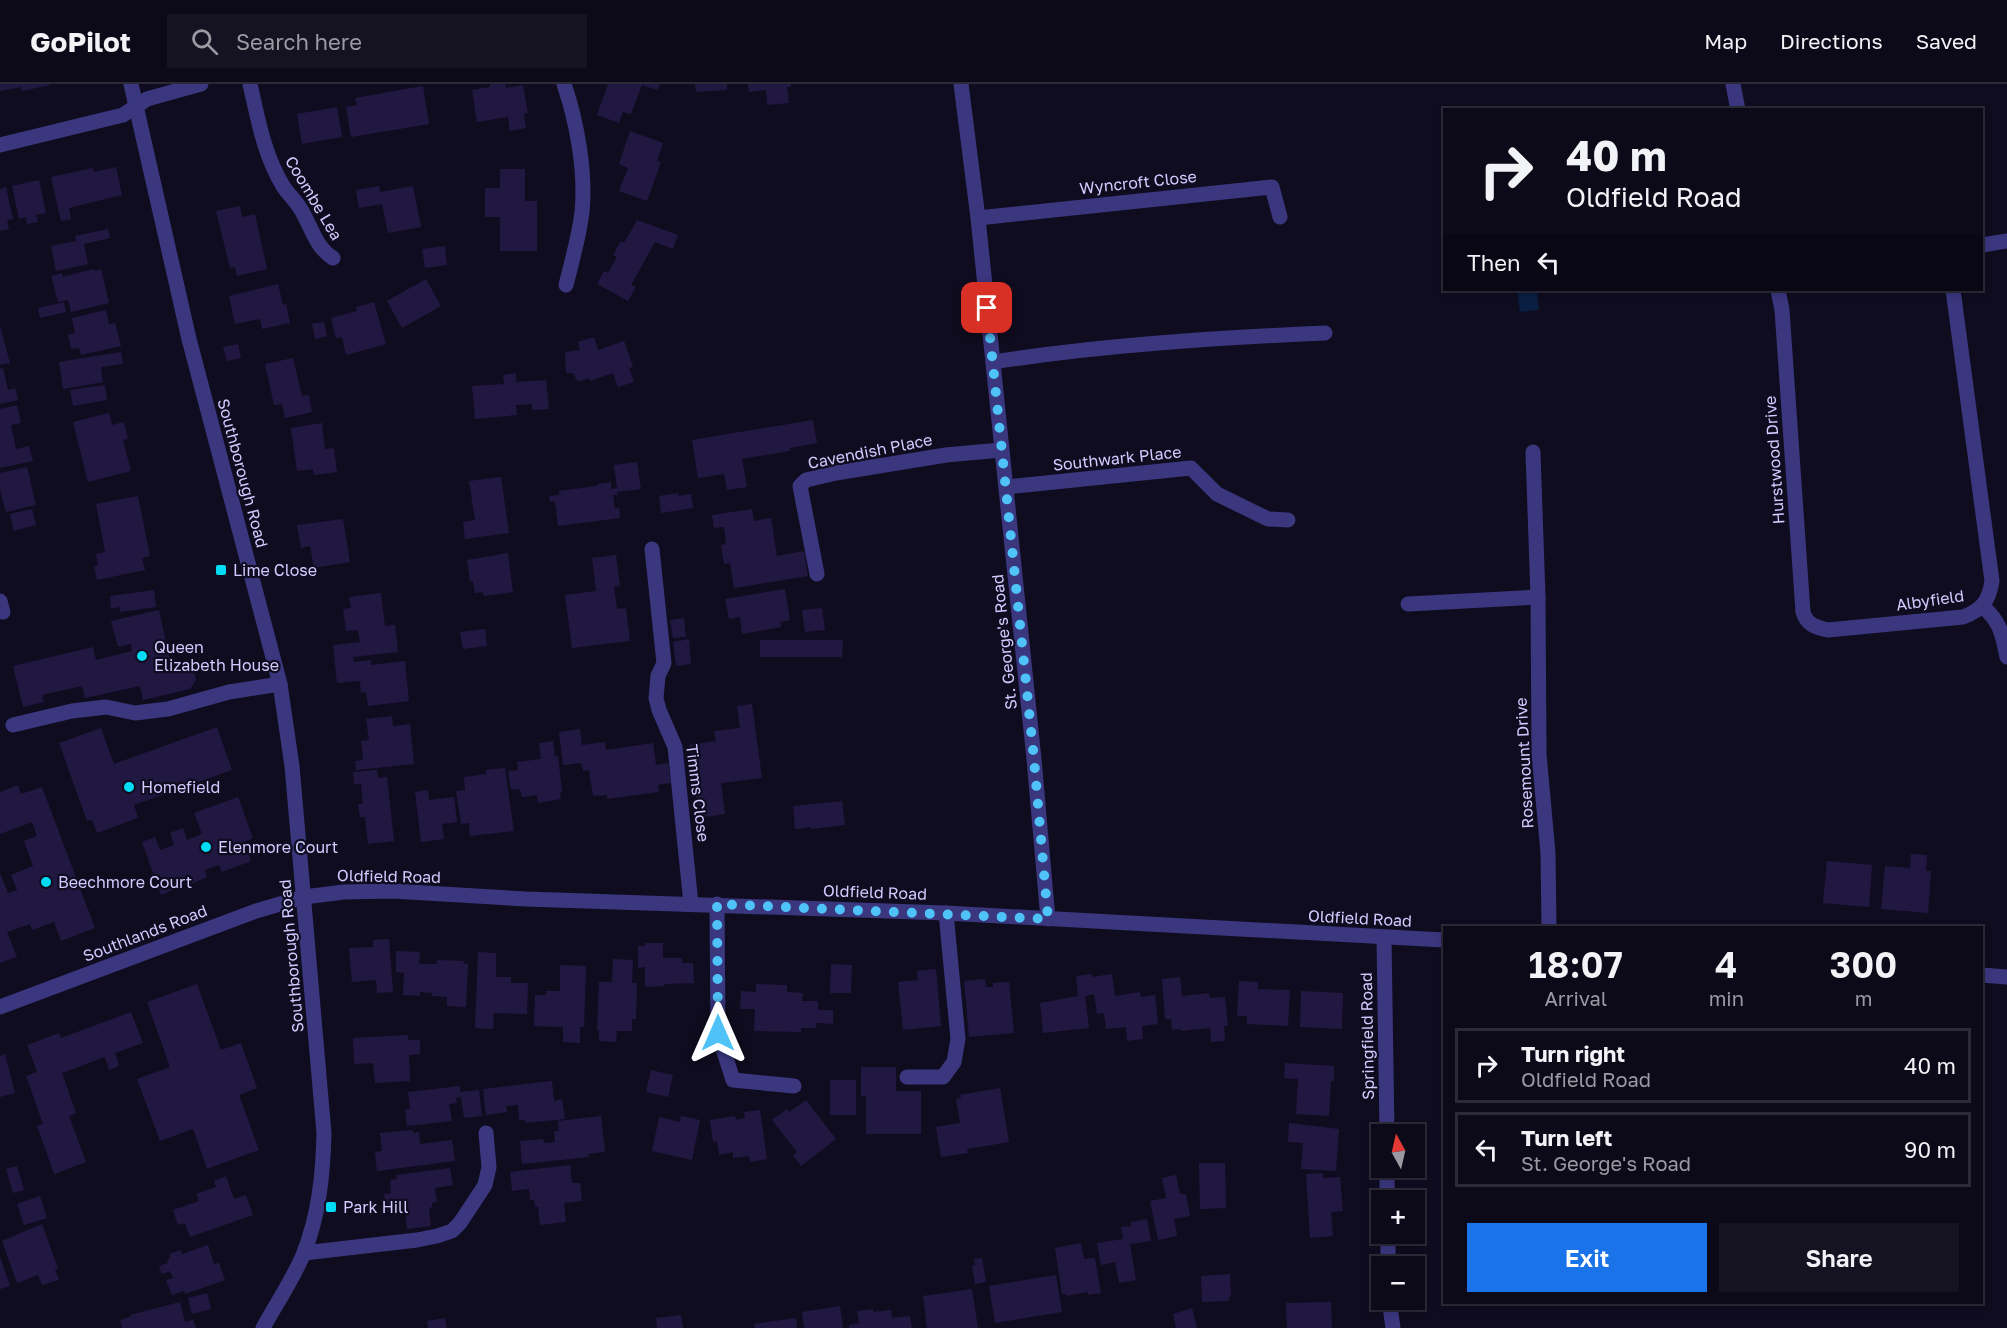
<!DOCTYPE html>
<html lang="en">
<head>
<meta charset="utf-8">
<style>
  body { margin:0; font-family:"Golos Text",sans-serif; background:#151221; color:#f1f3f6; height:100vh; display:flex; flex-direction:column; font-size:22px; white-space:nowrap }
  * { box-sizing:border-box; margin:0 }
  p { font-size:20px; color:#9a9aa2 }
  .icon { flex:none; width:33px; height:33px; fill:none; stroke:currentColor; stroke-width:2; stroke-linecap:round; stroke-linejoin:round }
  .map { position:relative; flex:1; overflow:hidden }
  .side { position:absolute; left:1443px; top:842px; width:540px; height:378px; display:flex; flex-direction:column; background:#0c0918; border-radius:0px; box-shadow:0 3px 9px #0003,0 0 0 2px #2c2a37 }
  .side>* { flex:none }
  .banner { position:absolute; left:1443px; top:24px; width:540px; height:183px; border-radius:0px; box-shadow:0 3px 9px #0003,0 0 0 2px #2c2a37; background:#0c0918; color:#f1f3f6; overflow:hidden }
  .needle { width:39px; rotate:352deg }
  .buttons { position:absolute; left:1371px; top:1040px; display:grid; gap:12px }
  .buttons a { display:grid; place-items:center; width:54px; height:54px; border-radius:0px; background:#0c0918; box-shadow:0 3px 9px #0003,0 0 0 2px #2c2a37; font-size:30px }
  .pin { position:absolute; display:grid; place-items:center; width:51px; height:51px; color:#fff; margin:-26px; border-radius:12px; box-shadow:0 3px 9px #0006 }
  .me { position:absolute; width:66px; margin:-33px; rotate:0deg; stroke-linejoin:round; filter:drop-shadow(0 0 4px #0008) }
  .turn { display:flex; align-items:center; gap:21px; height:126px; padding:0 24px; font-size:27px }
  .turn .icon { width:78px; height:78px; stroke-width:2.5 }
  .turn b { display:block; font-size:42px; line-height:51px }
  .then { display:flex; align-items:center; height:57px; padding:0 24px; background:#0003; gap:12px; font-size:22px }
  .eta { display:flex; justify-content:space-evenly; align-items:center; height:102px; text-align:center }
  .eta b { font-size:36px; font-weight:600; line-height:42px }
  .primary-button { display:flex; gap:12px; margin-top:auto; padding:12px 24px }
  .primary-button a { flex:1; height:69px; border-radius:0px; background:#1a73e8; color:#fff; font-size:24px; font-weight:600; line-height:69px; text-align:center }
  .primary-button a+a { background:#151221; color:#f1f3f6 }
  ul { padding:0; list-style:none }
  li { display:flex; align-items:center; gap:18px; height:75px; margin:0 12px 9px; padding:0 12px; border:3px solid #2c2a37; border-radius:0px }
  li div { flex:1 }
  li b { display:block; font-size:22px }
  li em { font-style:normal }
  header { display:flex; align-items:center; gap:36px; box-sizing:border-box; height:84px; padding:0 30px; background:#0c0918; border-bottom:2px solid #2c2a37 }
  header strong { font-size:28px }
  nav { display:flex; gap:33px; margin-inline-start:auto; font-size:21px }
  .search { width:420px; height:54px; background:#151221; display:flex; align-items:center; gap:15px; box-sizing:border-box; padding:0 21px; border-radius:0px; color:#9a9aa2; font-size:22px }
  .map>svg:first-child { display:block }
  .water { fill:#0a1e41 }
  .building { fill:#211841 }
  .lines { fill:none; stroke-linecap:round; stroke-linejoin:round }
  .minor { stroke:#3a377f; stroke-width:15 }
  .route { stroke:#4fc3f7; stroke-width:10; stroke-dasharray:0 18 }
  .poi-dot { fill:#00dcf6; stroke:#100c20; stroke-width:2 }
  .labels { text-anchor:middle; stroke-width:4.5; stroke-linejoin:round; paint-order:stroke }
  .street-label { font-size:16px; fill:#d1cbff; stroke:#100c20 }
  .poi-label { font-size:16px; fill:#d1cbff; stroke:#100c20; text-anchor:start }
</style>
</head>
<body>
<header>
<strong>GoPilot</strong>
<div class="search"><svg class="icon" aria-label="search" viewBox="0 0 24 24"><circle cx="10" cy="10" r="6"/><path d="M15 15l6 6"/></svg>Search here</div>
<nav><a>Map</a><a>Directions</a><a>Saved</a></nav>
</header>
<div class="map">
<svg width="2007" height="1244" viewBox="0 0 2007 1244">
  <rect width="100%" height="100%" fill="#100c20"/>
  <path class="water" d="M1517 206H1537L1539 226 1520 228Z"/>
  <g class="building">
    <path d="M0 0H50V1L22 7 21 3 0 7Z"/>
    <path d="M490 0H505L506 4 523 1 528 29 524 30 526 44 510 47 508 33 477 38 472 6 490 3Z"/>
    <path d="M608 0H660L657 6 642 1 631 30 623 28 619 39 597 31Z"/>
    <path d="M695 0H727V6L696 8Z"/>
    <path d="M748 0H791V3H787L789 19 767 21 766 6 749 8Z"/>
    <path d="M423 2 429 40 351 53 346 23 357 21 355 14Z"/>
    <path d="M337 23 342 53 302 60 297 30Z"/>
    <path d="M630 47 663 59 657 77 661 78 647 117 619 107 628 84 619 80Z"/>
    <path d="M116 83 122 111 69 124 71 135 61 137 51 93 93 84 94 88Z"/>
    <path d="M500 85H525V117H537V167H500V133H485V104H500Z"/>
    <path d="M39 96 46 129 36 131 38 138 27 140 26 133 19 135 12 102Z"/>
    <path d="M379 102 380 108 413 102 421 143 388 149 382 120 359 124 356 106Z"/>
    <path d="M6 103 13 135 7 136 9 145 0 147V105Z"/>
    <path d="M240 122 242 133 255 130 267 185 237 192 235 183 230 184 216 127Z"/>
    <path d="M637 136 678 151 673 165 655 158 631 201 636 203 628 217 597 200 604 187 608 189 617 173 613 171 621 157 624 159Z"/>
    <path d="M108 145 110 154 84 160 88 180 56 187 51 162 76 157 75 152Z"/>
    <path d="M445 162 447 181 425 184 422 165Z"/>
    <path d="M94 185 95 187 101 185 109 219 71 228 68 216 58 218 51 192 62 189V193Z"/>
    <path d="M426 195 441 222 402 244 387 217Z"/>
    <path d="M278 200 283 221 286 220 290 239 262 245 260 235 235 240 229 212Z"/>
    <path d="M64 218 66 228 40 234 38 224Z"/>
    <path d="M374 218 386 260 346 271 342 253 336 254 331 234 357 227 356 223Z"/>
    <path d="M106 226 109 240 115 239 121 262 81 271 79 264 71 265 68 251 75 249 72 234Z"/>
    <path d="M324 238 327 252 315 255 312 240Z"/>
    <path d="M0 242 10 279 0 281Z"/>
    <path d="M594 253 598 266 624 257 633 283 629 284 634 298 618 303 613 289 590 297 589 294 578 298 573 289H566L565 268 580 266 578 258Z"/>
    <path d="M238 260 241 274 227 277 223 263Z"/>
    <path d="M121 268 123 280 101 283 103 298 63 305 59 278Z"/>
    <path d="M293 274 302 312 309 311 312 328 285 334 282 320 274 321 265 280Z"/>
    <path d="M3 284 8 306 15 304 18 316 0 320V285Z"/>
    <path d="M516 289V298L546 296 549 325 532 326V320L516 321 517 331 475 335 472 302 504 300 503 291Z"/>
    <path d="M105 301 107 316 73 322 70 306Z"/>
    <path d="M17 321 21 339 11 341 16 365 29 362 33 377 0 384V325Z"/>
    <path d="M109 329 112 341 124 338 128 355 123 356 131 387 88 398 73 338Z"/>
    <path d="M813 336 817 359 790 364V367L742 375 747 403 727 406 724 390 698 394 692 356Z"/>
    <path d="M322 339 325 365 334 364 337 388 314 391 313 385 297 387 291 344Z"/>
    <path d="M637 378 641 405 617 408 618 411H613L615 425 619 424 620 434 558 442 555 417 550 418 549 412 559 411V407L597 402V400L611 398V405L617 404 614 381Z"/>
    <path d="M27 383 36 421 6 428 0 405V389Z"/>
    <path d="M501 393 509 449 465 455 463 438 475 436 469 397Z"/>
    <path d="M678 409 679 412 691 410 693 424 661 429 659 412Z"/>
    <path d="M138 412 150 472 142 474 145 486 97 496 94 482 98 481 96 470 105 468 96 420Z"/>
    <path d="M32 425 36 441 14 447 10 430Z"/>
    <path d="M752 425 754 437 771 434 777 472 804 467 808 492 734 504 730 479 724 480 721 461 726 460 724 443 714 444 712 431Z"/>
    <path d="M343 435 350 478 314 484 310 462 301 464 297 441Z"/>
    <path d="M508 469 513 508 484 512 483 508 475 509 473 497H470L467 476Z"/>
    <path d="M616 471 620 502 614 503 617 525 626 524 630 557 572 564 565 511 596 507 592 474Z"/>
    <path d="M785 505 790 536 780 538 781 543 742 550 740 533 729 535 725 515Z"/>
    <path d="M154 506 156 523 120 528V523L111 525 110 512Z"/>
    <path d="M381 509 385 542 395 541 398 568 353 573 354 578 371 576V581L405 577 409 617 368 622 366 608 361 609 360 597 337 599 333 561 360 558 358 546 346 547 343 525 351 524 349 513Z"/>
    <path d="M822 524 825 546 805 548 802 526Z"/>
    <path d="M159 526 171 581 184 579 193 584 196 596 190 605 143 616 140 602 85 614 82 602 42 611 44 618 23 623 13 582 93 563 96 576 132 567 131 560 118 563 111 537Z"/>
    <path d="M684 534 686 553 673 554 670 536Z"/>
    <path d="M485 545 487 562 463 565 460 548Z"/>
    <path d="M689 555 691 580 676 582 673 558Z"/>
    <path d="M760 556H843L842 573H760Z"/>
    <path d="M752 620 762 694 721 699 725 730 699 734 689 661 716 657 714 647 740 644 737 622Z"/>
    <path d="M392 632 393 642 410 640 414 680 356 686 355 677 363 676 361 657 369 656 366 635Z"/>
    <path d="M217 643 232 686 134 721 138 734 97 749 92 736 87 737 59 659 101 644 114 680Z"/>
    <path d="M580 645 582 661 605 658 606 666 653 659 656 681 668 679 671 699 658 701 659 708 607 715V711L593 712 589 686 583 687 581 679 563 681 559 648Z"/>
    <path d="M553 657 555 673 558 672 562 708H560L561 715 538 719 537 711 522 713 520 705 511 706 508 687 518 686 517 678 541 675 539 659Z"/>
    <path d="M505 684 514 747 470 752 469 739 461 740 456 707 465 706 464 693 486 690V686Z"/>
    <path d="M377 686 378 694 387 693 394 757 368 760 365 733H360L358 720H363L361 700H354L353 688Z"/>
    <path d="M18 701 21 710 42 703 95 844 61 857 54 838 32 846 30 840 7 848 17 873 0 879V789L8 809 17 806 11 791 33 782 24 757 37 752 32 738 0 750V708Z"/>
    <path d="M428 706 429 716 454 713 457 738 442 740 444 755 421 758 415 708Z"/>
    <path d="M238 713 253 754 244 758 251 777 222 788 219 781 205 786 207 793 191 800 188 793 175 797 178 804 161 811 142 758 155 753 160 766 174 761 170 749 183 744 187 756 202 750 194 729Z"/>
    <path d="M842 717 845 741 811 745V743L795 745 793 722Z"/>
    <path d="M1911 770 1927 771 1926 787H1931L1928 829 1881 825 1885 782 1910 784Z"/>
    <path d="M1827 777 1872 781 1869 823 1823 819Z"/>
    <path d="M389 855 393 908 377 909 376 896 352 898 349 864 373 863V856Z"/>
    <path d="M645 859H663V874H682V879H693L694 899 664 900V902L645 903V883L638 884V862H645Z"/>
    <path d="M396 867 420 868 419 880H437V876L464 877 463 879 468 880 466 923 447 922V913L432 912V909L420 908V912L403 911 404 889 396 888Z"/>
    <path d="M478 868 496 869V893H511V899H528L527 930 494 929 493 945 475 944Z"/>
    <path d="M613 875 633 876 632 899H637L636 935H632V947H617L616 958 599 957V946H597L599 898H612Z"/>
    <path d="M831 880 852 881 851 909H830Z"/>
    <path d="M560 881 586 882 584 943H580V959L563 958V943L534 942 535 911H546V907H560Z"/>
    <path d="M936 885 941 942 903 946 898 898 918 896 917 887Z"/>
    <path d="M1092 890V893L1112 890 1115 912 1140 908 1141 913 1155 911 1158 940 1142 942 1143 955 1127 957 1126 943 1106 945 1104 929 1097 930 1094 910 1085 912 1089 944 1043 949 1040 919 1078 912 1076 892Z"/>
    <path d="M1180 893 1182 912 1209 909 1210 914 1225 913 1228 942H1224L1225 957 1211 958 1210 944 1181 947V945L1172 946 1171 935H1165L1162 895Z"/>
    <path d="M985 895 986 903H993V899L1009 898 1014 949 969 953 964 897Z"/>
    <path d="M1239 897 1258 898V905L1290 906 1288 942 1247 940V932H1237Z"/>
    <path d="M197 900 221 966 241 959 257 1004 239 1011 259 1066 207 1085 193 1045 160 1057 137 995 170 983 147 918Z"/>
    <path d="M756 900 787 901V908L803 909 802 917H818V926H833V940L816 939V944H801V948L754 947 755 925H740L741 907 756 908Z"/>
    <path d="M1301 907 1343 909 1342 945 1300 943Z"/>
    <path d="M131 928 143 959 115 969 119 982 109 986 105 973 62 989 76 1029 69 1032 86 1078 54 1090 37 1042 43 1040 26 992 37 988 27 961 59 949 61 954Z"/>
    <path d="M408 951V956H420V970L409 971 410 997 375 999 373 979 354 980 353 954Z"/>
    <path d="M5 970 15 1009 0 1013V972Z"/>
    <path d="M1285 979 1334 982V997H1331L1329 1032 1296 1030 1298 995 1284 994Z"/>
    <path d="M861 983H896V1007H921V1050H866V1012H861Z"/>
    <path d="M651 986 673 991 668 1013 646 1008Z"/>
    <rect x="830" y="996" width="26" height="35"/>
    <path d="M552 997 554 1017 562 1015 565 1035 525 1039V1036H519L518 1021 506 1022 507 1028 486 1031 483 1005Z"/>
    <path d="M460 1002V1008L479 1006 482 1032 464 1034 461 1013 456 1014 457 1019 449 1020 452 1037 407 1042 405 1025H410L408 1008Z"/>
    <path d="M1000 1004 1009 1058 967 1065 968 1069 941 1073 936 1043 960 1039 956 1015 961 1014 960 1011Z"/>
    <path d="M806 1016 836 1055 801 1082 793 1071 797 1068 772 1036 787 1025 789 1028Z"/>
    <path d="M760 1026 767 1075 750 1078 749 1072 733 1074V1068L719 1071 717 1057 713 1058 710 1036 735 1032 736 1036 745 1034 744 1028Z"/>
    <path d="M601 1032 605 1068 588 1070 589 1073 522 1080 520 1057 543 1055 544 1059 555 1058 554 1047H559L558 1037Z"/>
    <path d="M681 1032 700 1036 692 1076 652 1067 659 1033 680 1038Z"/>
    <path d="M1289 1039 1339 1045 1336 1087 1301 1085 1303 1059 1288 1058Z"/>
    <path d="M413 1046V1049L419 1048 420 1060 452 1056 455 1077 377 1087 375 1068 382 1067 380 1049Z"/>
    <path d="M1199 1079H1225L1226 1124 1200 1125Z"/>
    <path d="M570 1081 572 1099H580L582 1117 564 1119 566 1138 540 1141 538 1123H535L534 1116H530L529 1105 512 1107 510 1088Z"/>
    <path d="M17 1082 24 1106 13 1109 6 1085Z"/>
    <path d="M450 1084 453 1101 435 1104 437 1118 432 1119V1123L429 1124 431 1142 407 1145 405 1125 386 1128 384 1110 391 1109 390 1096 397 1095 396 1091Z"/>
    <path d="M1323 1089V1094L1340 1093 1343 1127 1331 1128 1333 1152 1310 1154 1306 1090Z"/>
    <path d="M1176 1091 1180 1110H1186L1190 1132 1174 1135 1177 1152 1158 1156 1150 1117 1166 1114 1162 1094Z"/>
    <path d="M226 1092 234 1115 246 1111 253 1131 190 1153 185 1139 178 1141 173 1126 199 1117 196 1110 216 1103 214 1097Z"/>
    <path d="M40 1112 47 1134 24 1141 17 1120Z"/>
    <path d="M1147 1135 1151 1157 1130 1160 1136 1196 1119 1199 1115 1178 1101 1181 1097 1159 1123 1155 1121 1143 1131 1142V1138Z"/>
    <path d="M42 1140 58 1184 55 1186 59 1196 42 1201 38 1191 17 1199 2 1157Z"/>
    <path d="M1081 1159 1084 1175 1095 1174 1101 1209 1088 1211V1208L1066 1212V1210H1062L1055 1164Z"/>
    <path d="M208 1161 214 1180 219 1179 225 1196 185 1210 184 1207 172 1211 166 1196 173 1194 170 1187 162 1190 159 1182 168 1179 167 1176 170 1174 169 1170 181 1166 182 1170Z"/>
    <path d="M0 1173 10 1202 0 1205Z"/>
    <path d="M982 1174 986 1198 975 1200 972 1182 975 1181 974 1175Z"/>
    <path d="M1230 1190 1231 1213 1229 1212V1217L1202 1218 1201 1192Z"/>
    <path d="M1056 1191 1062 1228 995 1239 989 1202Z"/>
    <path d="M972 1205 978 1244H927L923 1212Z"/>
    <path d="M207 1209 211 1225 192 1230 188 1214Z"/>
    <path d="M180 1218 185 1238 193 1236 196 1244H122L120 1236 130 1233V1231Z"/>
    <path d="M1331 1218 1332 1244H1287L1286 1219Z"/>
    <path d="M840 1222 843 1244H804L802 1228Z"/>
    <path d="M1192 1224 1197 1244H1176L1173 1230Z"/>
    <path d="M873 1225V1228L891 1226 892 1234 910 1232 912 1244H849V1241L859 1239 857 1227Z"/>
    <path d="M681 1231 683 1244H657L656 1234Z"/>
    <path d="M445 1234 447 1244H428L427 1237Z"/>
    <path d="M796 1234 797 1244H755L754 1240Z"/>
  </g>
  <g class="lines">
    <g class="minor">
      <path d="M131 0 189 255 280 600 292 682 324 1049C323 1090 319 1132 303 1171 292 1197 276 1220 263 1244"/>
      <path d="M250 0C258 35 264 71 283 102 288 110 295 116 300 124 311 141 315 163 333 174"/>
      <path d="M564 0C577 38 586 88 582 128 579 153 572 177 566 201"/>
      <path d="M961 0 978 134 1034 675 1048 835"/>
      <path d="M1733 0 1738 26"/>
      <path d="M0 61 123 31 147 15 201 0"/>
      <path d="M978 134 1272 103 1280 133"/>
      <path d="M1982 161 2007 157"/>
      <path d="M1778 206 1782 226 1803 528C1807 541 1815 543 1828 546L1963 533C1982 526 1989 517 1992 497L1953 206"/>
      <path d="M993 278C1102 261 1215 254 1325 249"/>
      <path d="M1533 368 1538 513 1539 670 1548 769 1549 843"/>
      <path d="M1006 403 1191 384 1217 410 1268 435 1288 436"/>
      <path d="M652 465 664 579 658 592 656 614 659 626 675 663 691 820"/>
      <path d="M817 490 800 402 806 396 836 389 946 371 1001 366"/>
      <path d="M0 517 3 528"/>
      <path d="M1408 520 1538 513"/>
      <path d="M1982 522C2001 538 2002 550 2007 573"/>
      <path d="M13 641 72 627 106 623 135 629 168 625 229 608 280 600"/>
      <path d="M717 820 718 949 733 996 794 1002"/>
      <path d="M1384 853 1387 1050"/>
      <path d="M1982 891 2007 893"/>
      <path d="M0 923 256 827 304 813 344 808 392 807 526 815 946 829 1444 856"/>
      <path d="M907 993H943L954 978 958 955 946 829"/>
      <path d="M1387 1083V1116"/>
      <path d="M1388 1149V1182"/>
      <path d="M304 1169 417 1156 437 1152 452 1147 460 1139 485 1101 489 1083 486 1049"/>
      <path d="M1389 1215 1393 1244"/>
    </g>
  </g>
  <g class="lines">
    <path class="route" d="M718 949 717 820 1048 835 1034 675 987 224"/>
  </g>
  <g class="poi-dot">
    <rect x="215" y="480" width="12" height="12" rx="3"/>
    <circle cx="142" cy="572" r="6"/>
    <circle cx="129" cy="703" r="6"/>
    <circle cx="206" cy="763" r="6"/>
    <circle cx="46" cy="798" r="6"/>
    <rect x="325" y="1117" width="12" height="12" rx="3"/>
  </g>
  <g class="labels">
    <g class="street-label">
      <text transform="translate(1138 98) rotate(-6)" y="6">Wyncroft Close</text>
      <text transform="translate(314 114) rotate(59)" y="6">Coombe Lea</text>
      <text transform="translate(870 367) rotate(-11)" y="6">Cavendish Place</text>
      <text transform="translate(1117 374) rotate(-6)" y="6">Southwark Place</text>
      <text transform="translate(1774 376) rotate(-94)" y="6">Hurstwood Drive</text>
      <text transform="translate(243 389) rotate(75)" y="6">Southborough Road</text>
      <text transform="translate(1930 516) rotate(-8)" y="6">Albyfield</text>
      <text transform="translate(1004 558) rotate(-96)" y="6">St. George's Road</text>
      <text transform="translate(1524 679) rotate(-93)" y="6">Rosemount Drive</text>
      <text transform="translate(698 709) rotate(83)" y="6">Timms Close</text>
      <text transform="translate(389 792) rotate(1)" y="6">Oldfield Road</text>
      <text transform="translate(875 808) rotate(2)" y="6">Oldfield Road</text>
      <text transform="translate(1360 834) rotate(3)" y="6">Oldfield Road</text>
      <text transform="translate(145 849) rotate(-21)" y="6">Southlands Road</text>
      <text transform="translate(291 872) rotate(-95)" y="6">Southborough Road</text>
      <text transform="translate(1367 952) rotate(-91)" y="6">Springfield Road</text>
    </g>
    <g class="poi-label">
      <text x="233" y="492">Lime Close</text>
      <text x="154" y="569">Queen<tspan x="154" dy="18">Elizabeth House</tspan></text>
      <text x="141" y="709">Homefield</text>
      <text x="218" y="769">Elenmore Court</text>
      <text x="58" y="804">Beechmore Court</text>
      <text x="343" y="1129">Park Hill</text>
    </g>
  </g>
</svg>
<div class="buttons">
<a><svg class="needle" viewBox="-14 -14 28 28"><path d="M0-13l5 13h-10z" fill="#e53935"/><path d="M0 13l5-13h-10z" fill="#9a9aa2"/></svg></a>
<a>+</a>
<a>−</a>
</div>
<div class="pin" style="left:987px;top:224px;background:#d93025"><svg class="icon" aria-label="arrive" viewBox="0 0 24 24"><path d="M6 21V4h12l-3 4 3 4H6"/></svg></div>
<svg class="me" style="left:718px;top:949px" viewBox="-20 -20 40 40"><path d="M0-17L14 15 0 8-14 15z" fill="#4fc3f7" stroke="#fff" stroke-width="4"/></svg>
<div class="banner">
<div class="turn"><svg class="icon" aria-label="right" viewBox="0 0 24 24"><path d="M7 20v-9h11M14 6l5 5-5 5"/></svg><div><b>40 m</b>Oldfield Road</div></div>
<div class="then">Then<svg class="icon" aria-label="left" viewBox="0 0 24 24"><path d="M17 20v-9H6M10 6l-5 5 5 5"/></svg></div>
</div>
<section class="side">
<div class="eta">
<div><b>18:07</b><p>Arrival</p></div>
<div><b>4</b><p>min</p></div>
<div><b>300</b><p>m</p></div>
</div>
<ul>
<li><svg class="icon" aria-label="right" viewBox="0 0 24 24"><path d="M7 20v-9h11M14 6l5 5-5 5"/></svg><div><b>Turn right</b><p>Oldfield Road</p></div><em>40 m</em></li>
<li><svg class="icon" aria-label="left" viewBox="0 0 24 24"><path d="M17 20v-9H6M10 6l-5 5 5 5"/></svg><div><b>Turn left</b><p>St. George's Road</p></div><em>90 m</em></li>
</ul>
<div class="primary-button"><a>Exit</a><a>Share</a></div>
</section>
</div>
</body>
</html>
